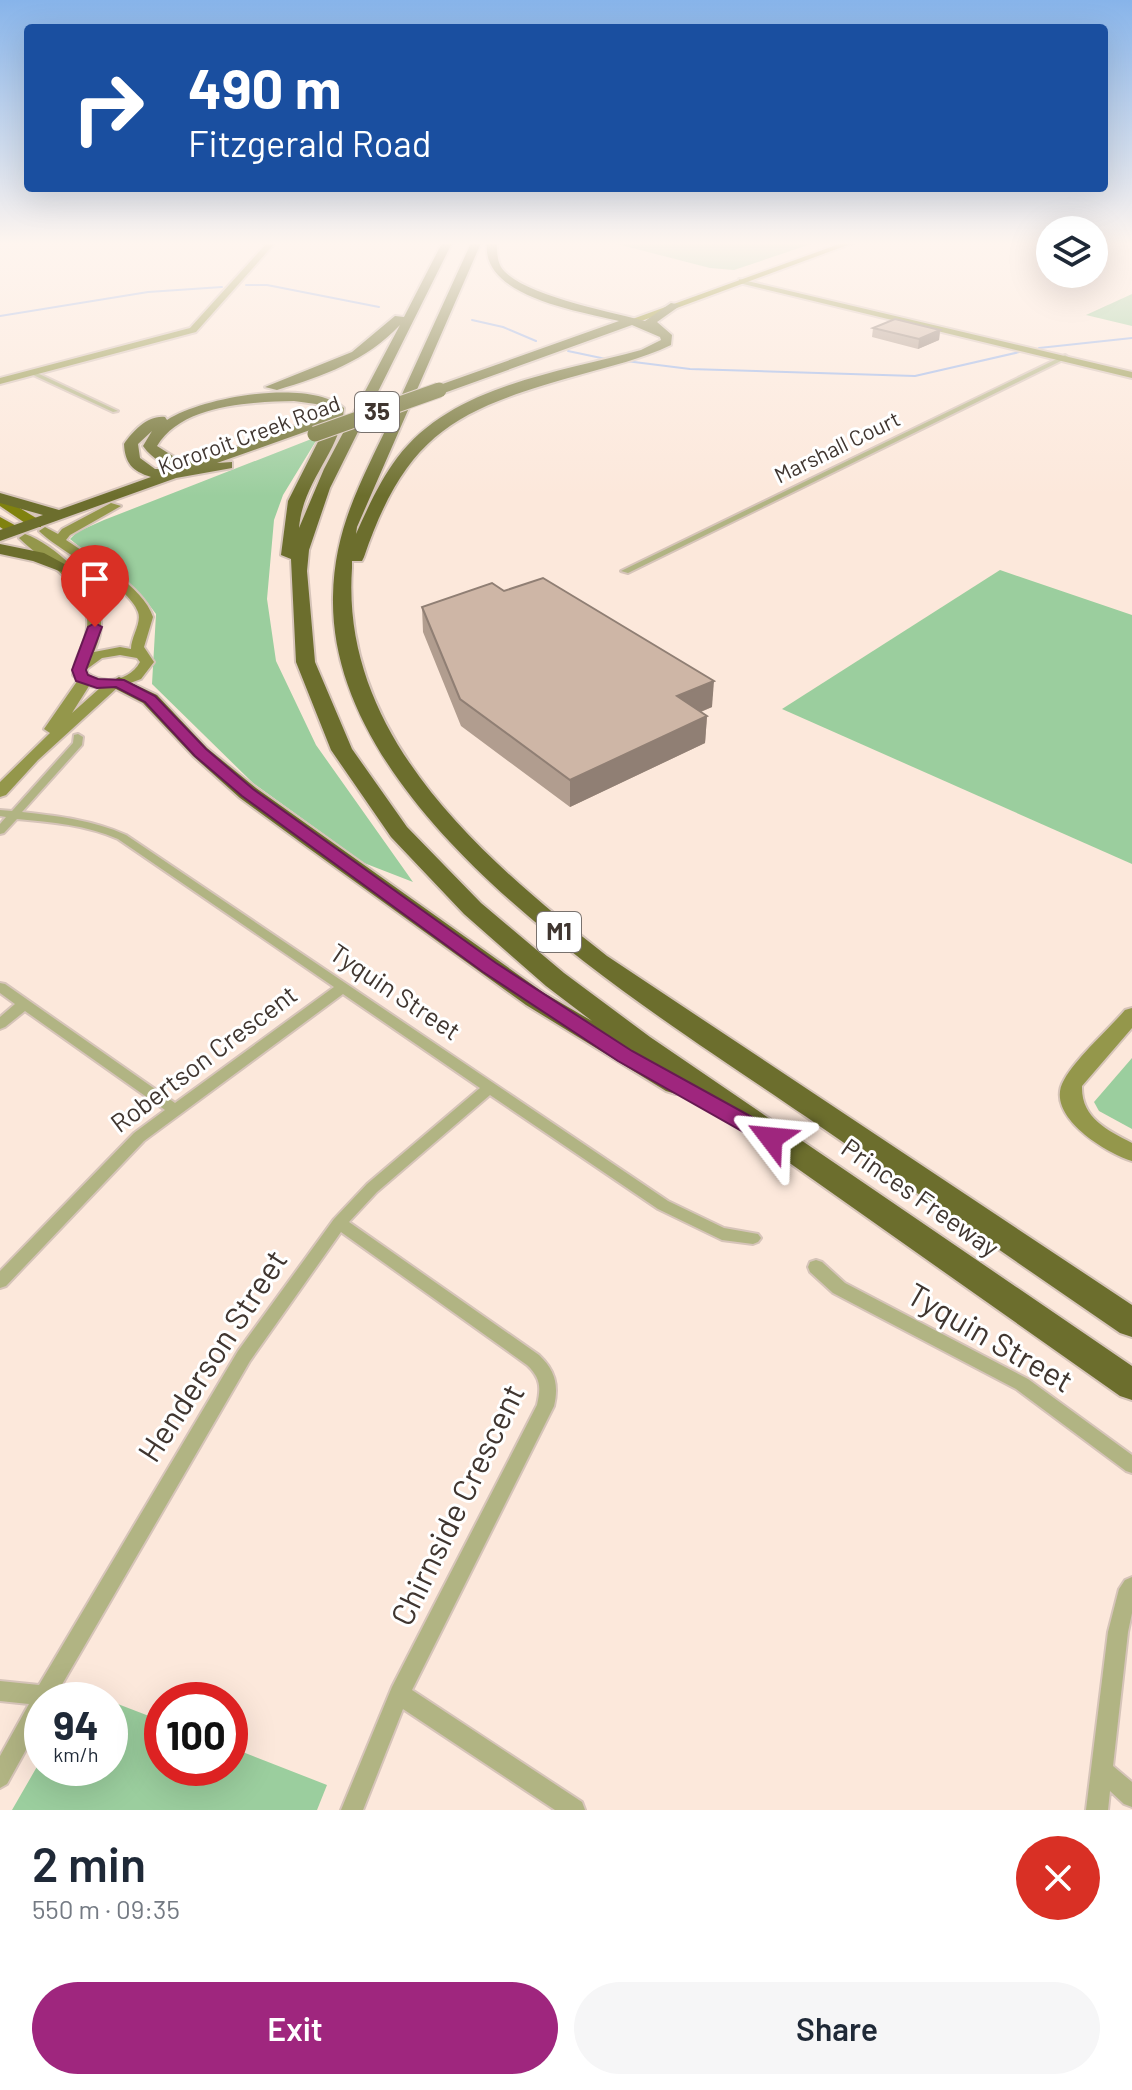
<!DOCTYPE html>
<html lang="en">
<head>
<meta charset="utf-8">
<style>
  body { margin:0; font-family:Barlow,sans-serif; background:#f6f6f7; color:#1f2937; height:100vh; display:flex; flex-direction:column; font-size:30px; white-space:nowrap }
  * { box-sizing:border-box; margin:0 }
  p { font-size:26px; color:#747a83 }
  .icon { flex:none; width:44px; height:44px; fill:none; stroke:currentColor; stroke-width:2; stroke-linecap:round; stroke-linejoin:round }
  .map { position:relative; height:1810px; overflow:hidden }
  .sheet { display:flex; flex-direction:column; background:#fff; flex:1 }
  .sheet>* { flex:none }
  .hud { position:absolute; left:24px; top:24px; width:1084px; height:168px; border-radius:8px; box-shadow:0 8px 32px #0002; background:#1a4fa0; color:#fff; overflow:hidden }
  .controls { position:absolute; left:1036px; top:216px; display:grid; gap:16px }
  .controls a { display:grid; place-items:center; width:72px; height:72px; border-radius:50%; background:#fff; box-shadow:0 8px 32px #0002; font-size:40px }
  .speed { position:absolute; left:24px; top:1682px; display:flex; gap:16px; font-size:40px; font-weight:700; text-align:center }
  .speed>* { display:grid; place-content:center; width:104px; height:104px; border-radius:50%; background:#fff; box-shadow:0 8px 32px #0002; line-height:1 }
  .speed small { font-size:20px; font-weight:400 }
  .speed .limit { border:12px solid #d22; background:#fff; color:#111 }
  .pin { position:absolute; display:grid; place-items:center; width:68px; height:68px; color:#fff; margin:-82px -34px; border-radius:50% 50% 50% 0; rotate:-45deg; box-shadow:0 0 8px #0007 }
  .pin .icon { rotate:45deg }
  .me { position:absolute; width:88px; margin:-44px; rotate:299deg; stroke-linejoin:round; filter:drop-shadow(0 0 6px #0008) }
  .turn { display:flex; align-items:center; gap:28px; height:168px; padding:0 32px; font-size:36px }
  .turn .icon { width:104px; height:104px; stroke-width:2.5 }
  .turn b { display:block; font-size:56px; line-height:68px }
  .round { display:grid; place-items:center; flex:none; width:84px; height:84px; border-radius:42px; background:#f6f6f7 }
  .head { display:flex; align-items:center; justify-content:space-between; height:136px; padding:0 32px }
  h1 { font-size:48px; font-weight:600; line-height:60px }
  .action { display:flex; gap:16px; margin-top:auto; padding:16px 32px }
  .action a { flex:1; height:92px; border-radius:48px; background:#9f267e; color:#fff; font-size:32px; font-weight:600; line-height:92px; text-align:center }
  .action a+a { background:#f6f6f7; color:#1f2937 }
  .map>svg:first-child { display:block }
  .green { fill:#9bce9e }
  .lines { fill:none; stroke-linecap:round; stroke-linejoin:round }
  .stream { stroke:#97b4ec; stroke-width:2 }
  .street-casing { stroke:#d6c4b9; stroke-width:4 }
  .secondary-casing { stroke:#d6c4b9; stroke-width:4 }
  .primary-casing { stroke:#d6c4b9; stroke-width:4 }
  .highway-casing { stroke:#d6c4b9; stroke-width:4 }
  .street { fill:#b1b483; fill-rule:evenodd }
  .secondary { fill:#94974b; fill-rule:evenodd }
  .primary { fill:#80820e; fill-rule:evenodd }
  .highway { fill:#6c6e2d; fill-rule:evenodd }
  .highway-bridge-casing { stroke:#d6c4b9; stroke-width:17; stroke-linecap:butt }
  .highway-bridge { stroke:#6c6e2d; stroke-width:15 }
  .wall { fill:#b19d8f }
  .shaded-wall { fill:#907f74 }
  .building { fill:#ceb6a6; stroke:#907f74; stroke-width:2 }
  .route { fill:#9f267e; stroke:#671952; stroke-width:2 }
  .labels { text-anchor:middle; stroke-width:6; stroke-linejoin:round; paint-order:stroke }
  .far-street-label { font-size:22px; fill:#403630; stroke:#fff }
  .shield { fill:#fff; stroke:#79726e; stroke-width:2 }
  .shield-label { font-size:24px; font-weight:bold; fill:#403630 }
  .street-label { font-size:26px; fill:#403630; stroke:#fff }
  .near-street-label { font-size:32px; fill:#403630; stroke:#fff }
</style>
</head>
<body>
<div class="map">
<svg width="1132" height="1810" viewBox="0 0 1132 1810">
  <rect width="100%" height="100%" fill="#fce8db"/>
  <g class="green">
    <path d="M613 243H814L734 270 710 268Z"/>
    <path d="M1132 294V326L1086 315Z"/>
    <path d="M319 436 283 495 274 520 267 599 276 661 316 745 413 882 364 863 253 783 152 684 156 614 147 602 70 539 77 532 104 520Z"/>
    <path d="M1000 570 1132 615V864L782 709Z"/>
    <path d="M1132 1058V1129L1099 1111 1094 1102Z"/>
    <path d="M110 1701 162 1721V1768H230V1747L327 1785 317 1810H12L42 1758V1768H110Z"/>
  </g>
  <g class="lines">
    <g class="stream">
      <path d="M246 285H267L379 307"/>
      <path d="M0 316 148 292 222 287"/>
      <path d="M472 320 503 327 536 341"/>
      <path d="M1039 348 1132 338"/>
      <path d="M568 351 606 359"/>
      <path d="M626 361 690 369 915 376 1024 351"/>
    </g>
    <defs>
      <g id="street">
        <path d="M1065 355 1068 357 1067 358 628 573 621 571Z"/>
        <path d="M31 372H35L118 411 113 412 31 374Z"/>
        <path d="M78 734 83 737 82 745 22 812C58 816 93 820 126 835L668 1201 724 1228 758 1234 761 1238 758 1242 753 1244 722 1240 658 1209 490 1095 377 1192 349 1222 539 1355C555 1370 559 1385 554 1406L412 1690 582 1802 585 1810H555L403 1709 363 1810H341L392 1687 537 1405C541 1388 541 1378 527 1365L341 1232 250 1361 53 1700H42V1721L7 1784 0 1788V1756L29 1704 0 1701V1681L39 1685 238 1351 334 1219 367 1184 480 1088 343 994 144 1141 6 1286 0 1288V1271L134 1133 165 1110 25 1011 5 1027 0 1029V1017L15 1004 0 993V983L5 984 175 1103 334 987 118 839C86 825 52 822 17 819L4 833 0 834V824L6 817 0 816V810L12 811 73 743 74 735Z"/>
        <path d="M816 1260 822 1262 845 1283 1028 1379 1132 1455V1473L1126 1471 1016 1389 833 1293 810 1272 808 1267 810 1262Z"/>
        <path d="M1132 1577V1613L1128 1632 1113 1766 1132 1782V1807L1124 1804 1110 1791 1108 1810H1086L1108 1632 1119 1589 1125 1580Z"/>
      </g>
      <g id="secondary">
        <path d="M267 243H275L196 332 0 384V378L190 328Z"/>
        <path d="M739 279 1132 372V378L739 283Z"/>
        <path d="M111 503 121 506 70 535 66 540C91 557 144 587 153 617L144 647 154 662 141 679 117 688 38 760 6 795 0 797V782L50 733 44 729 78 680 73 675C73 661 83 648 86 634 96 587 46 565 19 538L25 534C55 545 95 582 100 615 103 628 99 640 94 652L120 647 131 649C131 637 142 623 138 612 129 585 60 552 39 531L45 527 58 534 62 529ZM120 655 137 658 140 662C130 681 104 685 87 673V669L102 658ZM89 686 100 688 72 713Z"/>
        <path d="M1132 1008V1028L1082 1086C1081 1118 1107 1130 1132 1143V1161C1106 1153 1043 1115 1064 1080 1077 1057 1107 1031 1125 1010Z"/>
      </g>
      <g id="primary">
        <path d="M842 243H853L636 323 627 321Z"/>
        <path d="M0 496 41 521V527H31L0 506Z"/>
        <path d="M0 517 20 528V534H10L0 527Z"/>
      </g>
      <g id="highway">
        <path d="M442 243H452L330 488 309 550 307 571 315 662 352 749 407 827 481 903 564 973 650 1037 1132 1366V1400L1120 1396 686 1090 676 1094 666 1091 526 1005 307 847 240 798 193 756 143 703 112 687 109 683 119 677 157 695 207 748 256 788 544 993 592 1021 546 986 464 914 391 837 331 750 296 662 291 559 281 555 288 501 327 424 217 463 232 462V468L176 478 0 541V530L43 515 0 503V493L59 510 151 477C132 471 125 463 124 444 133 431 148 415 165 417L167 420C203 397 309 378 344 408 341 451 303 480 299 528L324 469 400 325C366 361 323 376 277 390L265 387 352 352 395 316 404 317ZM294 401 316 404 330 410 329 417H320L198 461 176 458 157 446C182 404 252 402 294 401ZM152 431 143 446C153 460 166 466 183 469H155L140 458 138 444Z"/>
        <path d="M471 243H481L357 527 356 534C367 509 381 479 397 458 452 385 558 373 641 350L661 340 660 337 632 325 444 393H434V387L619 321C580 311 481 297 487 243H497C497 251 497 260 501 267 519 295 613 312 645 321L671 303 681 305 657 322 672 335 671 345C642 359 610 366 579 375 458 409 407 431 364 557L362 561H352V568C340 738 485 860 607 956L1132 1305V1337L1120 1333C1015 1261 910 1188 805 1116 645 1006 329 818 333 597 334 525 364 477 393 414 419 357 445 300 471 243Z"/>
        <path d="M0 544 44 553 70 567 62 572 33 561 0 554Z"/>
      </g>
    </defs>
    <use href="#street" class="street-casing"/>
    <use href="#secondary" class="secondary-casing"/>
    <use href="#primary" class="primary-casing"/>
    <use href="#highway" class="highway-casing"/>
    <use href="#street" class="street"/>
    <use href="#secondary" class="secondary"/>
    <use href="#primary" class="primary"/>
    <use href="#highway" class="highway"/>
    <defs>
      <path id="highway-bridge" d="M315 434 439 390"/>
    </defs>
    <use href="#highway-bridge" class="highway-bridge-casing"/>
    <use href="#highway-bridge" class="highway-bridge"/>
  </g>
  <g class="wall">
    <path d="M873 328 940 330 939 340 918 349 872 337Z"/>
    <path d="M504 591 712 707 701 712 707 716 705 743 570 807 461 726 423 632 422 607Z"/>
  </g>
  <g class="shaded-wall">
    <path d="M940 330 939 340 918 349 919 339Z"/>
    <path d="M714 681 712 707 675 722 677 696Z"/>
    <path d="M707 716 705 743 570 807V780Z"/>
  </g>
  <g class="building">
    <path d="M895 319 940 330 919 339 873 328Z"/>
    <path d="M543 578 714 681 677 696 707 716 570 780 460 699 422 607 492 583 504 591Z"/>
  </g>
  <linearGradient id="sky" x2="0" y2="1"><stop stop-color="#87b4ea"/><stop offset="0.49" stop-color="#fef5ef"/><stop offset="1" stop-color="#fef5ef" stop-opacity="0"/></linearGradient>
  <rect width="1132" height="496" fill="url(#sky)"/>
  <path class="route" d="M95 623 102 627 86 670 88 675 98 679 124 680 155 696 206 749 253 789 496 963 632 1051 779 1132 782 1138 779 1143 771 1146 763 1143 618 1061 483 972 242 796 195 756 145 702 116 687 97 688 76 681 72 670 88 627Z"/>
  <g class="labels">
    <g class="far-street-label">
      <text transform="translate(249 435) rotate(-20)" y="8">Kororoit Creek Road</text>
      <text transform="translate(837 447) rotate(-26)" y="8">Marshall Court</text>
    </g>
    <g class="shield">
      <rect x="355" y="392" width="44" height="40" rx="6"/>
      <rect x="537" y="912" width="44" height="40" rx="6"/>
    </g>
    <g class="shield-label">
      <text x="377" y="420">35</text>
      <text x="559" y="940">M1</text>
    </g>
    <g class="street-label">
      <text transform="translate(395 992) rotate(34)" y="9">Tyquin Street</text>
      <text transform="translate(204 1059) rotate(-37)" y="9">Robertson Crescent</text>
      <text transform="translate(920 1198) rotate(35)" y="9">Princes Freeway</text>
    </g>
    <g class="near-street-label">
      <text transform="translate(990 1338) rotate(30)" y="11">Tyquin Street</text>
      <text transform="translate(213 1356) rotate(-57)" y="11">Henderson Street</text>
      <text transform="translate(458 1505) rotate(-64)" y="11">Chirnside Crescent</text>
    </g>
  </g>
</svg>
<div class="controls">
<a><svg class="icon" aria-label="layers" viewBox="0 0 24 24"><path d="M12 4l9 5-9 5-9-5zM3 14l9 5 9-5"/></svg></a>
</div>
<div class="speed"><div>94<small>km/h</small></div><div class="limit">100</div></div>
<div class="pin" style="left:95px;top:627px;background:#d93025"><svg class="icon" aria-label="arrive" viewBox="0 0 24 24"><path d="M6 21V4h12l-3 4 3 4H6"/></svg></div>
<svg class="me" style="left:771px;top:1138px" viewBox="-20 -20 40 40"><path d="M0-17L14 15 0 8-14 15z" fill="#9f267e" stroke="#fff" stroke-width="4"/></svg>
<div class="hud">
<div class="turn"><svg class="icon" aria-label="right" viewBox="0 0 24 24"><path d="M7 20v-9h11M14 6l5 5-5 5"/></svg><div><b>490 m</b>Fitzgerald Road</div></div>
</div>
</div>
<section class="sheet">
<div class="head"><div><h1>2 min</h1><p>550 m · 09:35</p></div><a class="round" style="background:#d93025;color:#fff"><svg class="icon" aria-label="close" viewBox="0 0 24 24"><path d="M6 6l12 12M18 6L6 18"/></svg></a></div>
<div class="action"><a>Exit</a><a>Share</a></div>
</section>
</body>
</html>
